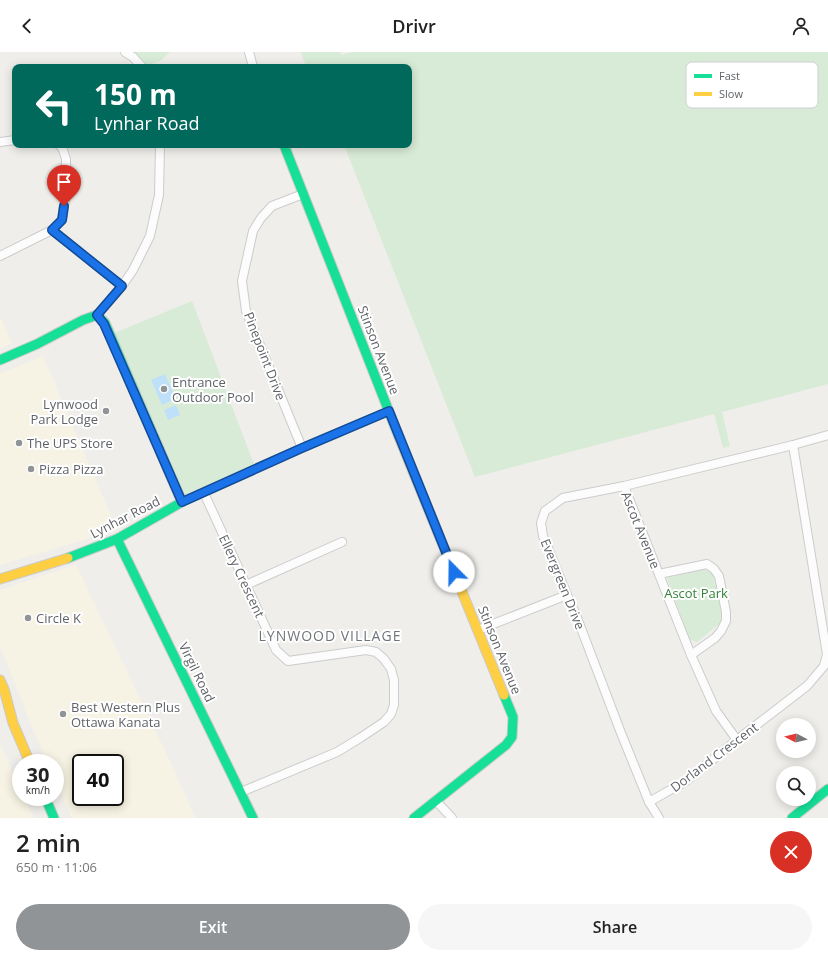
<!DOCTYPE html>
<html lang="en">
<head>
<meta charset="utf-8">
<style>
  body { margin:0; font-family:"Open Sans",sans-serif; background:#f6f6f6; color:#222; height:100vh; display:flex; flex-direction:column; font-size:15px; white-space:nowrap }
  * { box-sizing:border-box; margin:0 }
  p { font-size:13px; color:#767676 }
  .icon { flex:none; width:22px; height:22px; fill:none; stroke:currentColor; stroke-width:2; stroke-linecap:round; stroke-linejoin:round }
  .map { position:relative; height:766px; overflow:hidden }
  .side { display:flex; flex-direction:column; background:#fff; flex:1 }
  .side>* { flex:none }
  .guide { position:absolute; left:12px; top:12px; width:400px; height:84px; border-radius:8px; box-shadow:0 2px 10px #0003; background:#00695c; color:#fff; overflow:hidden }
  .needle { width:26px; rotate:277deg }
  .fabs { position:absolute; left:776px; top:666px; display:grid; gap:8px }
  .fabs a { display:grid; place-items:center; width:40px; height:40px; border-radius:50%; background:#fff; box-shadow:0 2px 10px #0003; font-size:20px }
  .speed { position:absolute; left:12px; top:702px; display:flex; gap:8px; font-size:20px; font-weight:700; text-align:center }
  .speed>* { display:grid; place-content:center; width:52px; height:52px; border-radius:50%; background:#fff; box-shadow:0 2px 10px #0003; line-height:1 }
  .speed small { font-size:10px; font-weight:400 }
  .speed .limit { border:2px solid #111; border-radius:6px; background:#fff; color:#111 }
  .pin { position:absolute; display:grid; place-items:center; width:34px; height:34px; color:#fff; margin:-41px -17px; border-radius:50% 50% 50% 0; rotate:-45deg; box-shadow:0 0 4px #0007 }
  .pin .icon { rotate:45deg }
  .me { position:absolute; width:44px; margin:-22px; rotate:338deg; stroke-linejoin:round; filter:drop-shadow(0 0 3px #0008) }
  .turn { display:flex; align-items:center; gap:14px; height:84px; padding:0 16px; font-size:18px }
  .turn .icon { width:52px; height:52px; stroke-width:2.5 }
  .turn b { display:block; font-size:28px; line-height:34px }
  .round { display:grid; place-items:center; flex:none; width:42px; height:42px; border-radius:21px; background:#f6f6f6 }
  .summary { display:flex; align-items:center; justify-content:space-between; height:68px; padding:0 16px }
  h1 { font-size:24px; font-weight:600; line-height:30px }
  .cta { display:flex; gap:8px; margin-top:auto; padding:8px 16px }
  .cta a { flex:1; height:46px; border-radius:24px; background:#919496; color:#fff; font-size:16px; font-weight:600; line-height:46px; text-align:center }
  .cta a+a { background:#f6f6f6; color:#222 }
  header { display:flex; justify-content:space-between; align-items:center; height:52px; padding:0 16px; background:#fff; font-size:18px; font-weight:600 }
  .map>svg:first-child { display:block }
  .commercial { fill:#f7f3e4; fill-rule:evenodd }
  .green { fill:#d8ebd6 }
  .water { fill:#bfe0f9 }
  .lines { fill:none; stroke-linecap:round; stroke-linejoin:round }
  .street-casing { stroke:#cbcccc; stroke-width:10 }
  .fast-casing { stroke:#cacacb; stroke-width:11 }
  .slow-casing { stroke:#cacacb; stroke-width:11 }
  .street { stroke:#fdfcfc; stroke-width:8 }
  .fast { stroke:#16e098; stroke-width:9 }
  .slow { stroke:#ffcf43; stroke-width:9 }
  .route-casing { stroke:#114b97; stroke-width:10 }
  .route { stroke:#1a73e8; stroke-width:7 }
  .poi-dot { fill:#919496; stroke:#fff; stroke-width:1.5 }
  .labels { text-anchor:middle; stroke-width:4; stroke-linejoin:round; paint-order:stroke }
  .street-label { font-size:13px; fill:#5f6368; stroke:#fff }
  .poi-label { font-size:13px; fill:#5f6368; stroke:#fff; text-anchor:start }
  .park-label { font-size:13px; fill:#348238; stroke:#fff }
  .neighbourhood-label { font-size:14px; letter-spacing:1px; fill:#70757a; stroke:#fff }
  .key { fill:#fff; stroke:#cfd0d2; stroke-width:1 }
  .key-label { font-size:11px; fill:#5f6368 }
</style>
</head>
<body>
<header><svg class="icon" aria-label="back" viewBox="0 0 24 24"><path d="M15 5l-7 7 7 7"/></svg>Drivr<svg class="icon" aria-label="person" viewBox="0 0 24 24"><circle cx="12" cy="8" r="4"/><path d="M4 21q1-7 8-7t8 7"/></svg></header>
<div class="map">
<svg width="828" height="766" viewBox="0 0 828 766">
  <rect width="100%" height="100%" fill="#efeeea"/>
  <g class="commercial">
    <path d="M0 265 12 291 0 297Z"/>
    <path d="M43 304 114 471 87 487 0 513V322Z"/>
    <path d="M76 513 176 722 195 766H72L55 727V711H48L31 673 0 593V538ZM81 711H115V745H81Z"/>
    <path d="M0 691 21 738V745H24L34 766H0Z"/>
  </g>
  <g class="green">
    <path d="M133 0H170L160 9 146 14Z"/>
    <path d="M301 0H341V3L352 0H828V332L722 360 730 394 723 396 714 362 475 425 344 93H409V15H306Z"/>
    <path d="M192 249 255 415 178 449 107 284Z"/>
    <path d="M703 517 712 521 716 534 722 563 720 571 697 590 690 588 667 526Z"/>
  </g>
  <g class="water">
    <path d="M165 322 176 347 162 353 151 328Z"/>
    <path d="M176 353 180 363 168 368 164 358Z"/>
  </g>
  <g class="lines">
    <defs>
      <g id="street">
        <path d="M125 0 133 5 142 15"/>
        <path d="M249 0 253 15"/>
        <path d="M0 90 15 88"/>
        <path d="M52 178 122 234"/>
        <path d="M0 204 52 178 62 168 66 140V107L62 95 59 93"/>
        <path d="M97 263 122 234 133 218 150 184 159 143 160 93"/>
        <path d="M302 396 246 259 242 229 253 179 261 166 272 154 303 142"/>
        <path d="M624 434 691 603 716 659 737 688"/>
        <path d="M204 441 276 598 288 609 366 598 376 600 384 607 391 617 394 628V653L391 662 384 670 360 686 337 700 241 740"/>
        <path d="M182 450 302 396 389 359"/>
        <path d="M659 522 707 512 714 517 719 524 726 560V569L721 579 715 586 691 603"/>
        <path d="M246 533 342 490"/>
        <path d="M478 578 567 543"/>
        <path d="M436 749 452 766"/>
        <path d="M649 750 686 729 737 688 807 634 824 614 827 602 793 393"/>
        <path d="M659 766 649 750 621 681 576 563 567 543 543 484 541 471 545 459 563 446 624 434 793 393 828 383"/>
      </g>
      <g id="fast">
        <path d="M284 93 399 385"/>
        <path d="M0 308 37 292 83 268 97 263 105 271 182 450 117 487 68 506"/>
        <path d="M117 487 253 766"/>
        <path d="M45 745 54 766"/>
        <path d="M414 766 506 693 512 685 513 665 504 643"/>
        <path d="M792 766 828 737"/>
      </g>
      <g id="slow">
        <path d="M399 385 504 643"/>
        <path d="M0 527 68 506"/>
        <path d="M0 628 4 637 13 671 30 711"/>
      </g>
    </defs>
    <use href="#street" class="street-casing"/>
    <use href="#fast" class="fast-casing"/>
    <use href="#slow" class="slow-casing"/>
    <use href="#street" class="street"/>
    <use href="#fast" class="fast"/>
    <use href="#slow" class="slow"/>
  </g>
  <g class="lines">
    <defs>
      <path id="route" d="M64 154 62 168 52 178 122 234 97 263 104 272 182 450 302 396 389 359 454 520"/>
    </defs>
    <use href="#route" class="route-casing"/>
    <use href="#route" class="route"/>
  </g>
  <g class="poi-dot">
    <circle cx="164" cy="337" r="4"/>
    <circle cx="106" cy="359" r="4"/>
    <circle cx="19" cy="391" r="4"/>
    <circle cx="31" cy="417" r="4"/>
    <circle cx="28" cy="566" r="4"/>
    <circle cx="63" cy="662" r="4"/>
  </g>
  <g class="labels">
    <g class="street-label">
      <text transform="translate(379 298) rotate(69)" y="5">Stinson Avenue</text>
      <text transform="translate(265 304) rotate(69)" y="5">Pinepoint Drive</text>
      <text transform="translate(125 465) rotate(-27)" y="5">Lynhar Road</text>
      <text transform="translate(641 478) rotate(68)" y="5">Ascot Avenue</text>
      <text transform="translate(242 524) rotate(65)" y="5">Ellery Crescent</text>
      <text transform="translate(563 532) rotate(68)" y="5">Evergreen Drive</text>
      <text transform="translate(500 598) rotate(68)" y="5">Stinson Avenue</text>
      <text transform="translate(197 620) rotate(64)" y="5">Virgil Road</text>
      <text transform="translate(714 705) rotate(-37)" y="5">Dorland Crescent</text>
    </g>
    <g class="poi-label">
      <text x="172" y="335">Entrance<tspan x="172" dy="15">Outdoor Pool</tspan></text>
      <text x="98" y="357" text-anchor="end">Lynwood<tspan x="98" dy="15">Park Lodge</tspan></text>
      <text x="27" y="396">The UPS Store</text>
      <text x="39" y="422">Pizza Pizza</text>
      <text x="36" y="571">Circle K</text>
      <text x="71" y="660">Best Western Plus<tspan x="71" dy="15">Ottawa Kanata</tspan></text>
    </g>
    <g class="park-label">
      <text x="696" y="546">Ascot Park</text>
    </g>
    <g class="neighbourhood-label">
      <text x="330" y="589">LYNWOOD VILLAGE</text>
    </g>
  </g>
  <rect x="686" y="10" width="132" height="46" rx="6" class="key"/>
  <rect x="694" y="22" width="18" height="4" fill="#16e098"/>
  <rect x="694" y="40" width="18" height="4" fill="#ffcf43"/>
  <g class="key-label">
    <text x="719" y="28">Fast</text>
    <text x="719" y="46">Slow</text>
  </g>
</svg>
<div class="fabs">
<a><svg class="needle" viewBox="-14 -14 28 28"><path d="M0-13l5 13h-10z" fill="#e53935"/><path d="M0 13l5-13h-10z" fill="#767676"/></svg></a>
<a><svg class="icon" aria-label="search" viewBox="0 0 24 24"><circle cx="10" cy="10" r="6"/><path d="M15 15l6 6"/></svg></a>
</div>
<div class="speed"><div>30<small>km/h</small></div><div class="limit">40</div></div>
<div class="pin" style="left:64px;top:154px;background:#d93025"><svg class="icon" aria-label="arrive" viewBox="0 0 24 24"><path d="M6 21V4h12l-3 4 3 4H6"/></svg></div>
<svg class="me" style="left:454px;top:520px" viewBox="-20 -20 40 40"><circle r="19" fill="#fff"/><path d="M0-13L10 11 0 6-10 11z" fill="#1a73e8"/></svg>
<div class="guide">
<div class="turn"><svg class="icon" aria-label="left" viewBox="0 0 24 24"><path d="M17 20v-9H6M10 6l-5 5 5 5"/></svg><div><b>150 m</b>Lynhar Road</div></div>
</div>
</div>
<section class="side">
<div class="summary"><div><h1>2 min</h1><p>650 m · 11:06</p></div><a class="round" style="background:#d93025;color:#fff"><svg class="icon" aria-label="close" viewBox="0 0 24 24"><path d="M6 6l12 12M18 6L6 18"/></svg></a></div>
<div class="cta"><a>Exit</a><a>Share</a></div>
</section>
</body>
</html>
